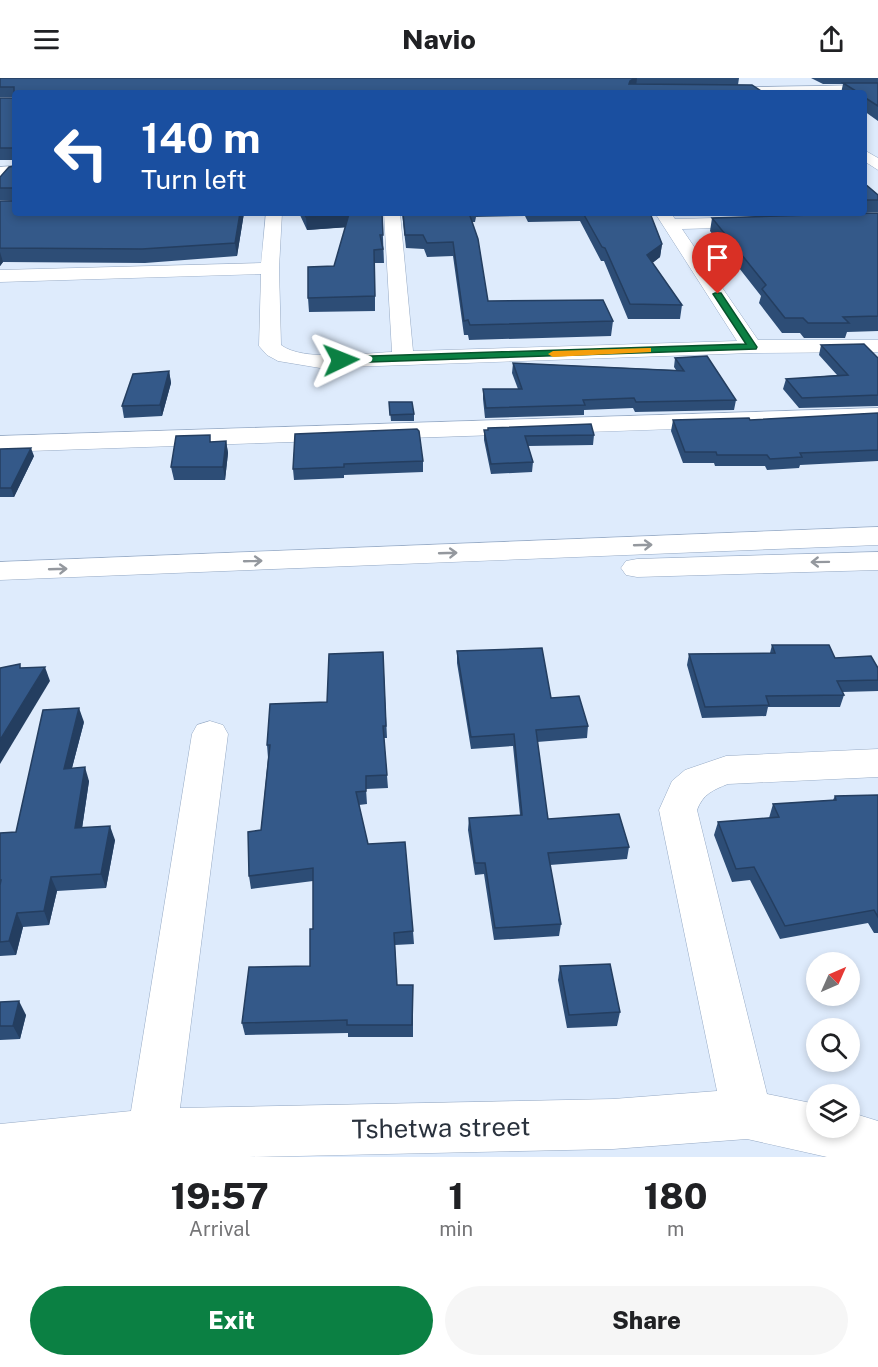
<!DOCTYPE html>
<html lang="en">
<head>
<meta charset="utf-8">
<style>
  body { margin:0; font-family:"Public Sans",sans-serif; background:#f6f6f6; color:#202124; height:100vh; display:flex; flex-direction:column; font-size:22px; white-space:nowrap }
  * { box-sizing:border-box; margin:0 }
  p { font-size:20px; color:#757577 }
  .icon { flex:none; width:33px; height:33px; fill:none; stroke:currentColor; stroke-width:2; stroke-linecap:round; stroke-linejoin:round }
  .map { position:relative; height:1079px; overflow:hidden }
  .drawer { display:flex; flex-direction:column; background:#fff; flex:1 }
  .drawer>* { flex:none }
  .guide { position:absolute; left:12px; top:12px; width:855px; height:126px; border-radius:6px; box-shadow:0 3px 9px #0003; background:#1a4fa0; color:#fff; overflow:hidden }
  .needle { width:39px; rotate:45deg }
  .controls { position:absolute; left:806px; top:874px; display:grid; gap:12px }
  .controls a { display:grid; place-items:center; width:54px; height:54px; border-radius:50%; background:#fff; box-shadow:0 3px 9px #0003; font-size:30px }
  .pin { position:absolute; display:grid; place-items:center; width:51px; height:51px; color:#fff; margin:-62px -26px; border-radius:50% 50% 50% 0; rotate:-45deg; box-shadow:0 0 6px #0007 }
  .pin .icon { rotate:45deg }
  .me { position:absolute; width:66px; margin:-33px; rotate:88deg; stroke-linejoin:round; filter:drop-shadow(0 0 4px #0008) }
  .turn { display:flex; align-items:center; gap:21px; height:126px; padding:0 30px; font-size:27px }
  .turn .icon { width:78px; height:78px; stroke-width:2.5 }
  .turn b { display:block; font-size:42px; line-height:51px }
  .eta { display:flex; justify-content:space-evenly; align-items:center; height:102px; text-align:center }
  .eta b { font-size:36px; font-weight:800; line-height:42px }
  .action { display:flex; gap:12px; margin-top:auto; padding:12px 30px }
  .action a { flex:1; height:69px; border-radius:36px; background:#0b8043; color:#fff; font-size:24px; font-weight:800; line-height:69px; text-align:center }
  .action a+a { background:#f6f6f6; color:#202124 }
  header { display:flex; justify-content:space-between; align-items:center; height:78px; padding:0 30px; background:#fff; font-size:27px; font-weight:800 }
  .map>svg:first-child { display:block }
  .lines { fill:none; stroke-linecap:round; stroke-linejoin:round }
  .minor-casing { stroke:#96aac5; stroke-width:1 }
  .major-casing { stroke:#96aac5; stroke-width:1 }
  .minor { fill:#fff; fill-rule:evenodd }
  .major { fill:#fff; fill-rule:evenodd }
  .wall { fill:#2d4d76 }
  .shaded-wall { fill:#243e60 }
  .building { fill:#345989; stroke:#243e60; stroke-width:1.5 }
  .oneway { stroke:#94989e }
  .route { fill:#0b8043; stroke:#07532c; stroke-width:1.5 }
  .slow { fill:#f59e0b }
  .labels { text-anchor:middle; stroke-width:6; stroke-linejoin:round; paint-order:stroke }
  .near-street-label { font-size:26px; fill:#2a323d; stroke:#fff }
</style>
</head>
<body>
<header><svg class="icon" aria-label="menu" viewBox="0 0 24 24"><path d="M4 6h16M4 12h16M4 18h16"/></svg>Navio<svg class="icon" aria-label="share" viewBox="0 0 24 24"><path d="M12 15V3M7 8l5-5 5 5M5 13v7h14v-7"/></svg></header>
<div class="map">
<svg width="878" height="1079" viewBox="0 0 878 1079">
  <rect width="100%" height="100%" fill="#deebfc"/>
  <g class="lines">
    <defs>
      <g id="minor">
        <path d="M878 7V15H630L636 11Z"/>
        <path d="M864 72 878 80V92L864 83Z"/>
        <path d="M15 88V98L0 99V89Z"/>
        <path d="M266 135H282L279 190 281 267C303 284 364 275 392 274L384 135H400L413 273 737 263 655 135H671L675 141 755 139 761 140 764 144 761 148 755 149 682 151 758 262H878V274L752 275 320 290 278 283 267 277 259 268 261 196 0 204V192L261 185Z"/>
        <path d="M878 330V344L0 374V358Z"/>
        <path d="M210 643 223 647 228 656 180 1030 613 1021 717 1013 659 732 672 703 685 692 726 678 878 671V699L728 706C713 712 703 716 697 732L767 1016 816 1026V1050H849V1034L878 1043V1079H827L747 1061 613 1071 249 1079H0V1046L131 1033 192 656 197 647Z"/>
      </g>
      <g id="major">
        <path d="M878 449V467L0 502V484Z"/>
        <path d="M878 474V492L637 499 626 497 621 490 626 483 637 481Z"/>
      </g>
    </defs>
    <use href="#minor" class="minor-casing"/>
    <use href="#major" class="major-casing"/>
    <use href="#minor" class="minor"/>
    <use href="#major" class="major"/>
  </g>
  <g class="wall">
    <path d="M0 0H739L738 7 15 15V135H244L237 178 145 185 3 184 0 188V123H13L0 122V99L14 88V82H0V20H14V19H0Z"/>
    <path d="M811 0H878V43L864 33V15H841L843 6H823Z"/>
    <path d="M864 105 878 117V134L864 135Z"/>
    <path d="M299 135H382L384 185H375V233L309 234 308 220 334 188 346 149 307 152Z"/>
    <path d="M402 135H650L662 166 660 179 652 185 682 227 680 241H628L604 183H601L580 143 528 144 525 138 476 139 475 144H472L488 223 613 243 611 258 469 262 468 257H464L453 178 427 179 424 171 406 170Z"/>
    <path d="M696 135H850L698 138Z"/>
    <path d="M878 135V253L847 254 845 260H804L800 255H782L759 225 761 218 710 153 712 140Z"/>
    <path d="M821 267 878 280V328L799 330 783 311 786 301 837 297 819 277Z"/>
    <path d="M675 280 736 322 734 332 635 334 633 330 584 332V337L485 340 483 321V311H518L512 295 513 285 676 292 674 289Z"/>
    <path d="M169 293 171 305 162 338 124 340 122 328Z"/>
    <path d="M389 324 414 336V343H391Z"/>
    <path d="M878 335V383L800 387 799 390 767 392 765 388H715L714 385H683L671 353 673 342H750Z"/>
    <path d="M484 352 594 357 593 367 528 368 533 384 532 394 491 396 484 362Z"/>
    <path d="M295 356 423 383V394L344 397V400L294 402 293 391Z"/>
    <path d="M226 363 228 375 225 402H174L171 389 211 364Z"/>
    <path d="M0 371 34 378 14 419H0Z"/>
    <path d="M772 567 878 590V613L842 614 844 617 840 629H768L766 638 702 640 687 587 689 576 770 575Z"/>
    <path d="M457 573 551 620 588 648 587 660 537 664 548 741 629 769 627 781 550 787 561 846 559 858 494 862 484 796 475 797 468 752 469 740 520 737 513 668 471 671 457 585Z"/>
    <path d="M383 574 387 660H384L388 710 366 711 367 726 359 727 368 766 413 853 414 866 395 867 397 907H413V959H348V955L245 957 242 945 310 888 313 851V803L251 811 249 798 261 752 268 680 267 667 327 624Z"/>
    <path d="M84 644 72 690 89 703 82 750 115 762 106 810 57 813 49 847 23 849 16 877 0 878V755L16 754Z"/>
    <path d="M878 717V855H874L868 845 780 861 750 802 732 804 714 757 718 744 769 740 773 726 833 722 835 718Z"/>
    <path d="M560 888 620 934 617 948 567 950 558 902Z"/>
    <path d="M0 924 26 937 20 961 0 962Z"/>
  </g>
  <g class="shaded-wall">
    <path d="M635 0H637L636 9 629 13 630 3Z"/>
    <path d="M240 135H244L237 178 235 165Z"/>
    <path d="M349 136 350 149 307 152 306 139Z"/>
    <path d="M662 166 660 179 645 191 647 177Z"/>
    <path d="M0 174 3 184 0 188Z"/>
    <path d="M169 293 171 305 162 338 160 327Z"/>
    <path d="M226 363 228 375 225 402 223 389Z"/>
    <path d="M31 370 34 378 14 419 11 410Z"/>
    <path d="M45 589 50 603 0 686V662Z"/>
    <path d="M79 630 84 644 68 705 64 691Z"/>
    <path d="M85 689 89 703 80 764 75 750Z"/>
    <path d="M110 748 115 762 106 810 101 796Z"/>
    <path d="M51 799 57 813 49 847 44 833Z"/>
    <path d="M17 835 23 849 16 877 9 863Z"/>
    <path d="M19 923 26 937 20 961 13 948Z"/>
  </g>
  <g class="building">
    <path d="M0 0H635L630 3 629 6 752 7 764 15H15V70H0V20H14V9H0Z"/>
    <path d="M843 5H878V28L864 19V15H859Z"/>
    <path d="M15 80V135H240L235 165 142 171 0 170V123H13V110H0V99L9 89 14 88Z"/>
    <path d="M864 105 878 117V122H864Z"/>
    <path d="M304 135H382L383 157H380L383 171 374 172 375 218 308 220V189L334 188 349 136 306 139Z"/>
    <path d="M403 135H469L478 161 488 223 603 222 613 243 470 247 468 242 464 243 453 164 427 165 423 157H405Z"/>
    <path d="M583 135H650L662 166 647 177 682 227 630 226 605 170 602 169Z"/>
    <path d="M878 135V238L843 239 849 245H808L803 240H785L762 211 766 207 712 140Z"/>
    <path d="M864 266 878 280V317L802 320 786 301 848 297 821 267Z"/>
    <path d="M707 278 736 322 636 324 634 320 583 322 585 327 486 330 483 311H522L513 285 684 293 675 280Z"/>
    <path d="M169 293 160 327 122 328 133 296Z"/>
    <path d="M389 324H412L414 336 390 337Z"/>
    <path d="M878 335V372L800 375 802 379 770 381 767 377H717L716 374H685L673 342 749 340 750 342Z"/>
    <path d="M591 346 594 357 525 358 533 384 491 386 484 352H488V350Z"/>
    <path d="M417 351 419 353 423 383 344 386V389L293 391 295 356Z"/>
    <path d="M210 357V364L226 363 223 389H171L176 358Z"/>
    <path d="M31 370 11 410H0V371Z"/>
    <path d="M772 567H829L835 580 871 578 878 590V602L837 603 844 617 766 618 769 627 705 629 689 576 775 575Z"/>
    <path d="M542 570 551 620 579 618 588 648 536 652 548 741 619 736 629 769 548 775 561 846 495 850 485 785H475L469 740 522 737 514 656 471 659 457 573Z"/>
    <path d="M383 574 386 648H383L387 697 366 698V713L356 714 368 766 405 764 413 853 394 855 397 907H413L412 947H347V942L242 945 249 889 310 888V851H313V790L249 798 248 754 261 752 270 667H267L270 626 327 624 329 576Z"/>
    <path d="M20 586V590L45 589 0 662V590Z"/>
    <path d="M79 630 64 691 85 689 75 750 110 748 101 796 51 799 44 833 17 835 9 863 0 864V807L1 802H0V755L16 754 43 632Z"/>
    <path d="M878 717V839L874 832 785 848 754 789 736 791 718 744 779 739 773 726 836 722 835 718Z"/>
    <path d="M610 886 620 934 569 937 560 888Z"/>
    <path d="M19 923 13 948H0V924Z"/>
  </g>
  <defs><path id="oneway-shaft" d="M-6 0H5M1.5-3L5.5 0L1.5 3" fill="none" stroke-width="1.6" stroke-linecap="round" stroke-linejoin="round" transform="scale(1.5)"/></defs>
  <g class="oneway">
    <use href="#oneway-shaft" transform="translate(643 467) rotate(-2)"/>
    <use href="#oneway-shaft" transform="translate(448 475) rotate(-2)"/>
    <use href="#oneway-shaft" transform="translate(253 483) rotate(-2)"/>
    <use href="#oneway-shaft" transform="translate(820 484) rotate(179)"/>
    <use href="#oneway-shaft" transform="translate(58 491) rotate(-2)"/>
  </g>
  <path class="route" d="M715 215H721L757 269 756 271 341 285 336 282 341 279 746 266 713 216Z"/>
  <path class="slow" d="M648 270H651V274L553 279 548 276 553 273Z"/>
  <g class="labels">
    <g class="near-street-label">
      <text transform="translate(441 1050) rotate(-1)" y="9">Tshetwa street</text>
    </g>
  </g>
</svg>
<div class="controls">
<a><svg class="needle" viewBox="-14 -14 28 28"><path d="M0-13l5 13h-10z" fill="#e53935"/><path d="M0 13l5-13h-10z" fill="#757577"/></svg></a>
<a><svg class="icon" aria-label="search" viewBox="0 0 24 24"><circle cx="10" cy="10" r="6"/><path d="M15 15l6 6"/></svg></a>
<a><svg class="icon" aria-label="layers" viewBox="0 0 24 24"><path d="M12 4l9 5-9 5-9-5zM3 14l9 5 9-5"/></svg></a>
</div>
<div class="pin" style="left:718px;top:216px;background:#d93025"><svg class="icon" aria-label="arrive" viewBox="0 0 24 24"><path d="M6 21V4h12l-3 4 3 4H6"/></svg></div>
<svg class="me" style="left:341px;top:282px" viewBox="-20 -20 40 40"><path d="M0-17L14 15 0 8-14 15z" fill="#0b8043" stroke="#fff" stroke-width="4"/></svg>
<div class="guide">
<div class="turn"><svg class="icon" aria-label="left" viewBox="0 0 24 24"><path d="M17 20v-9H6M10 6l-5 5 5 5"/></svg><div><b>140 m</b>Turn left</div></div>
</div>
</div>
<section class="drawer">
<div class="eta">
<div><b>19:57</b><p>Arrival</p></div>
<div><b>1</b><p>min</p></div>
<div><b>180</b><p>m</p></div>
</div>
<div class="action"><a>Exit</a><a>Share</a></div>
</section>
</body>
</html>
